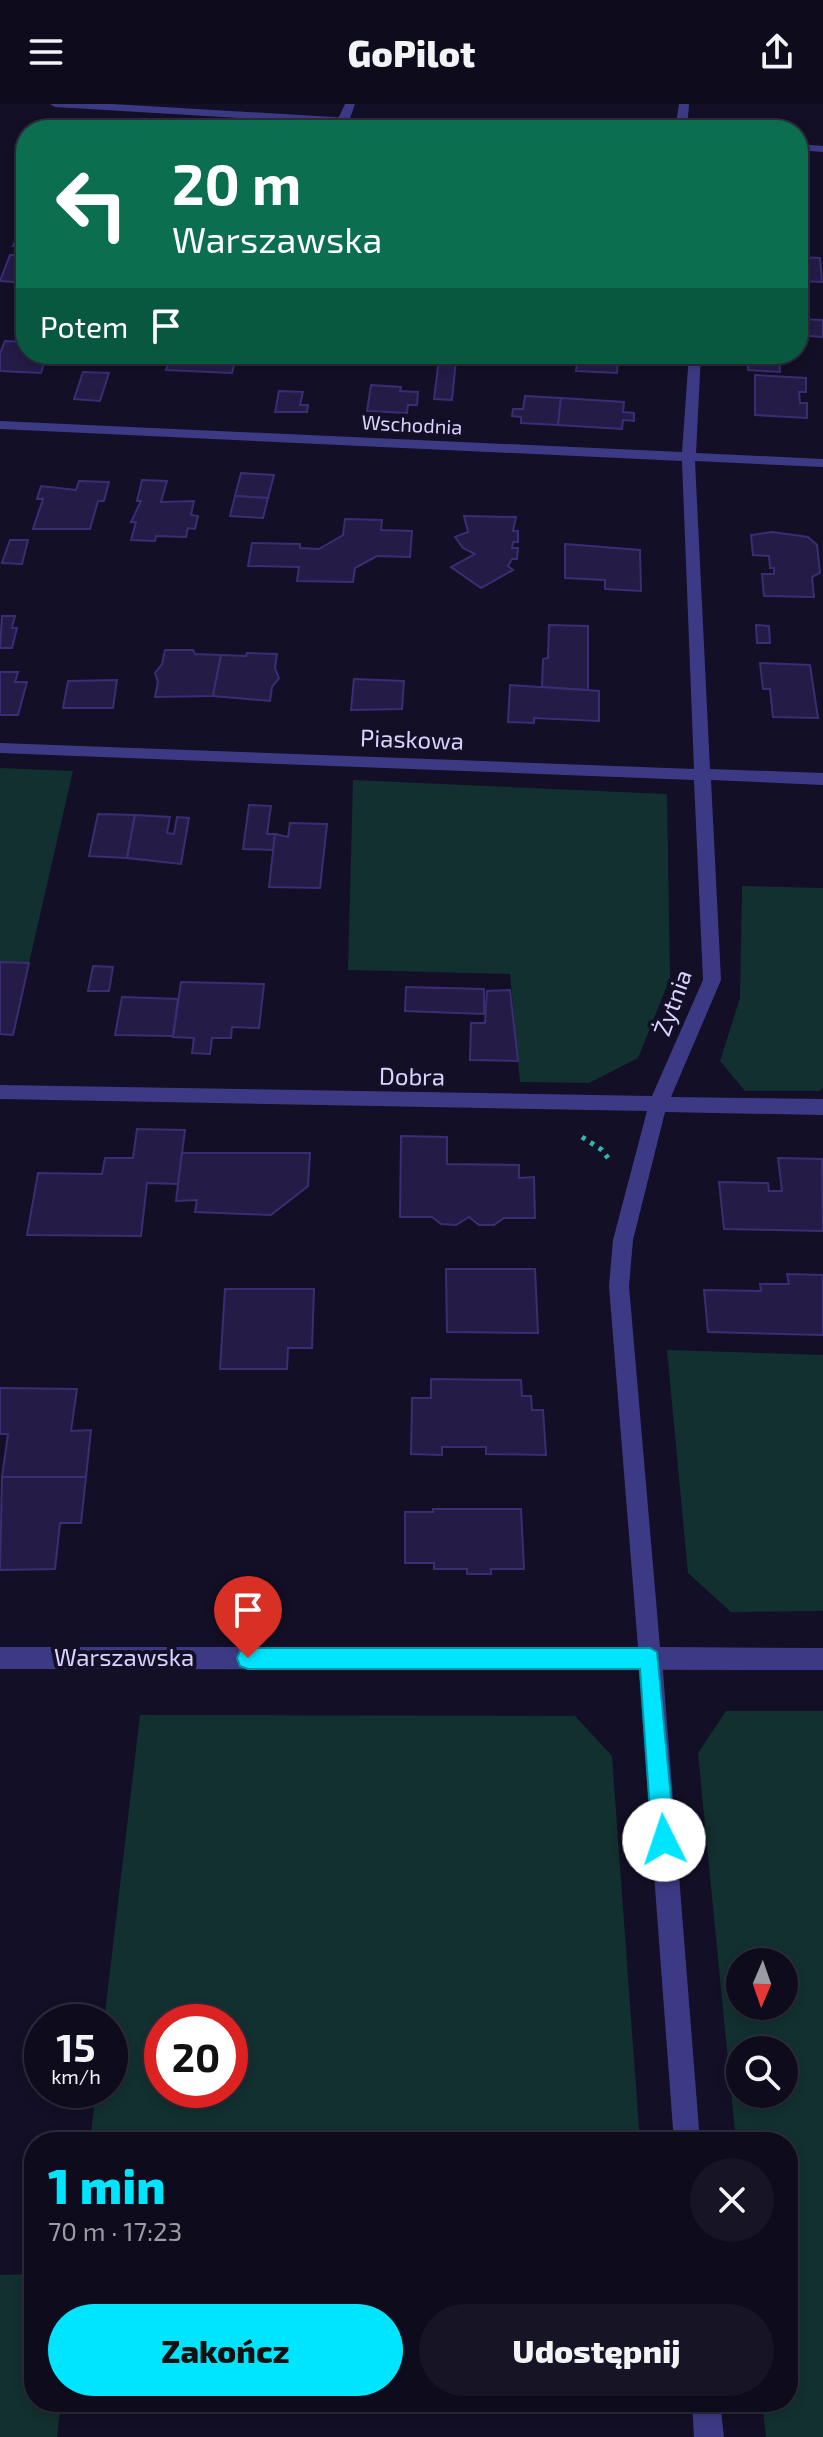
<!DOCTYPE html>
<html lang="pl">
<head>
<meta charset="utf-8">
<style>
  body { margin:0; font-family:"Exo 2",sans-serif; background:#171425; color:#f1f3f6; height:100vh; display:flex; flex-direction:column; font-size:30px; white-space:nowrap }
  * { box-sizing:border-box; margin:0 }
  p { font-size:26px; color:#9b9ba3 }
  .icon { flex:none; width:44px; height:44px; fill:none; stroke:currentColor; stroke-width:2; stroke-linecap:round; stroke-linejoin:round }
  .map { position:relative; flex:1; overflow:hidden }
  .details { position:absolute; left:24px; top:2028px; width:774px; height:280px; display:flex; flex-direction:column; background:#0e0b1c; border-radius:32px; box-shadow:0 4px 12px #0003,0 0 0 2px #2e2b3b }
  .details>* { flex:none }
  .hud { position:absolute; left:16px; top:16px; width:792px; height:244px; border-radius:32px; box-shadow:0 4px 12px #0003,0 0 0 2px #2e2b3b; background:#0b6e4f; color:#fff; overflow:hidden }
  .needle { width:52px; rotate:182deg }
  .buttons { position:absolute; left:726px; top:1844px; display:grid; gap:16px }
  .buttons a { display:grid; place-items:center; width:72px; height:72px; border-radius:50%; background:#0e0b1c; box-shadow:0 4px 12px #0003,0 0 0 2px #2e2b3b; font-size:40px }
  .speed { position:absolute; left:24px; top:1900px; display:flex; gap:16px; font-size:40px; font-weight:700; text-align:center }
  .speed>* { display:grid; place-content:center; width:104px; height:104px; border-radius:50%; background:#0e0b1c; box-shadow:0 4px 12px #0003,0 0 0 2px #2e2b3b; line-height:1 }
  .speed small { font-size:20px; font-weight:400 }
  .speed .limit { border:12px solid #d22; background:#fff; color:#111 }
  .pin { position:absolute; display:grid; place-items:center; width:68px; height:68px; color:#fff; margin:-82px -34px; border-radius:50% 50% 50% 0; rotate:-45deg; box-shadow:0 0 8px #0007 }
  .pin .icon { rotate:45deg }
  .me { position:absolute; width:88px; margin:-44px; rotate:356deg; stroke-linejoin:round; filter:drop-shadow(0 0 6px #0008) }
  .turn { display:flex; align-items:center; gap:28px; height:168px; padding:0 24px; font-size:36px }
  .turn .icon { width:104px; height:104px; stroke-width:2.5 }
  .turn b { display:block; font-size:56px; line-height:68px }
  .then { display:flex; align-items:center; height:76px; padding:0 24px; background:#0003; gap:16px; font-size:30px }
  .round { display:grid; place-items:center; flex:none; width:84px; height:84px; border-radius:42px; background:#171425 }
  .overview { display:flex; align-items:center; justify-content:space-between; height:136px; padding:0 24px }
  h1 { font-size:48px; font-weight:800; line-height:60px; color:#00e5ff }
  .button { display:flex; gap:16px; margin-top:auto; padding:16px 24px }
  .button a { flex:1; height:92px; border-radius:48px; background:#00e5ff; color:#111; font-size:32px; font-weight:800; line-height:92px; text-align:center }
  .button a+a { background:#171425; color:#f1f3f6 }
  header { display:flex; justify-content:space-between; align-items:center; height:104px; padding:0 24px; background:#0e0b1c; font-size:36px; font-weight:800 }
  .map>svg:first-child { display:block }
  .green { fill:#12302f; fill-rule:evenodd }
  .building { fill:#241b47; stroke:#3b2d73; stroke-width:2 }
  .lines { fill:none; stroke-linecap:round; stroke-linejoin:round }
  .path { stroke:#2fb8b0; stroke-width:5; stroke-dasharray:4 6; stroke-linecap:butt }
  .service { fill:#3d3a85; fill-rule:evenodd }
  .minor { fill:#3d3a85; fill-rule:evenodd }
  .route { fill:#00e5ff; stroke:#0095a6; stroke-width:2 }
  .labels { text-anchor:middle; stroke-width:8; stroke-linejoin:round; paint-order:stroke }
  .far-street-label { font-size:20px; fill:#d9d4ff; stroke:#130f26 }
  .street-label { font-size:24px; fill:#d9d4ff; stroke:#130f26 }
</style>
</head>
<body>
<header><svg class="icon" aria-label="menu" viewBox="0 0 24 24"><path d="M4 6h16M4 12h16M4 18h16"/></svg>GoPilot<svg class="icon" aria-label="share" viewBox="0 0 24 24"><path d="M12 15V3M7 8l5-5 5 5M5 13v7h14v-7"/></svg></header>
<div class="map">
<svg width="823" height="2333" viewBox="0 0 823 2333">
  <rect width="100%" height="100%" fill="#130f26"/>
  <g class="green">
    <path d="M0 664 73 667 29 859 0 858Z"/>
    <path d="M353 676 667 690 670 874 638 954 589 979 520 978 510 870 348 866Z"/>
    <path d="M742 782 823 784V984L819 987H745L720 957 740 894Z"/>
    <path d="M667 1246 823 1251V1507L731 1508 688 1469Z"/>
    <path d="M726 1607H823V2333H766L762 2298H788V2038H736L698 1649ZM784 1858V1902H740V1858ZM784 1946V1990H740V1946Z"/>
    <path d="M140 1611 575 1612 612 1652 640 2038H90L96 1986H110V1918H104ZM230 1918V1986H162V1918Z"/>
    <path d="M34 2170V2298H61L57 2333H0V2171Z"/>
  </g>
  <g class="building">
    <path d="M798 84 806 85 807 107 800 106V111Z"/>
    <path d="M24 116 26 179 0 177 10 151H18L21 142H13Z"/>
    <path d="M798 153 820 154 822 178 798 177Z"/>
    <path d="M798 215 823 216V233L798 231Z"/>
    <path d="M5 237 26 238V250H47L41 269 0 267V249Z"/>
    <path d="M171 250H237L232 269 166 266Z"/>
    <path d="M570 250H618L617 269 576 267 577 258 570 255Z"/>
    <path d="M748 250 779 251 780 268 748 266Z"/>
    <path d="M439 255 456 256 452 296 434 295Z"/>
    <path d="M83 268 109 269 100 297 74 295Z"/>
    <path d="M755 271 806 274V288H799L800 299H807V314L755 311Z"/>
    <path d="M371 281 401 283 400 287 418 288 417 301H408L407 309 367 307Z"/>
    <path d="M279 287 303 288 300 301H308L307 308H275Z"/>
    <path d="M525 292 561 294 558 321 521 319V313L512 312 513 305H523Z"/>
    <path d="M561 294 624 298 623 308 634 309V317L623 316 622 325 558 321Z"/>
    <path d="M241 369 274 371 268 394 235 392Z"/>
    <path d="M142 376 167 377 161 398 194 397 191 411 198 412 195 425 188 424 186 433 156 432 155 437 131 436 136 418H131L141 397H137Z"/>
    <path d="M79 377 109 378 104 397H98L90 425H33L43 395H37L41 382 76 386Z"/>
    <path d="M235 392 268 394 263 414 230 412Z"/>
    <path d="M464 412 516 413 513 427H518V438H513L512 444H518L517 455H512L508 462 513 466 481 484 451 463 475 450 463 444 455 433 468 428Z"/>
    <path d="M345 415 382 416 381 426 412 427 410 453 377 452 355 464 353 478 297 477 299 463 248 462 252 439 300 440V444L319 445 343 431Z"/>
    <path d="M772 428 808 433 817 441 820 469 812 473 814 493 764 492 762 470H774V464H770L769 452 753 451 751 431Z"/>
    <path d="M10 436H28L22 460 2 459Z"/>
    <path d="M565 440 640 446 641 487 605 485V476L565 474Z"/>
    <path d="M2 512H15L12 524H17L12 544H0Z"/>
    <path d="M549 521 588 522V586L542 583 543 555 548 554Z"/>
    <path d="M756 521 769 522 770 539H757Z"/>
    <path d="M165 546H193L195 550 221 551 213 592 155 593 158 578 155 569 162 560Z"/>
    <path d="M247 549 277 550 275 564 279 574 272 583 270 597 213 592 221 551 246 552Z"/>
    <path d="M760 559 810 561 818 614 773 613 770 585H763Z"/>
    <path d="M0 568H18L15 578H27L18 611H0Z"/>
    <path d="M354 575 404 577 402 605 351 606Z"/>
    <path d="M117 576 113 604H63L68 577Z"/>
    <path d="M510 581 599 587V617L534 614V619L508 618Z"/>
    <path d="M249 701 271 702 267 730H275L273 746 243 745Z"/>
    <path d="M98 710 135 711 127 754 89 752Z"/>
    <path d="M135 711 170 713 167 729 174 730 177 713 189 714 181 760 127 754Z"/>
    <path d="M290 719 327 720 320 784 269 783 275 730 288 733Z"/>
    <path d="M0 858 29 859 13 931 0 930Z"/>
    <path d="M93 862 113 863 109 887H88Z"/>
    <path d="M181 878 264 880 259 924 232 923 231 934H212L210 950 192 949 194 934 173 933Z"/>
    <path d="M406 883 484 885V910L405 907Z"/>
    <path d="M510 886 518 957 470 956 471 919H485L487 887Z"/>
    <path d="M122 893 178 895 173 932 115 931Z"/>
    <path d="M137 1025 185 1026 178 1080 147 1079 141 1132 27 1131 38 1069 102 1070 105 1054H133Z"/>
    <path d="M401 1032 447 1033V1060L519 1061V1074L534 1073 535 1114H504L494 1121H479L469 1113 456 1121 441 1120 432 1113H400Z"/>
    <path d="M182 1049H310L308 1082 271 1111 195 1108 197 1096 176 1097Z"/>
    <path d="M778 1054 822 1055 823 1127 724 1125 719 1078 768 1079 769 1087H782Z"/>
    <path d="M446 1165H535L538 1229 447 1228Z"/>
    <path d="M787 1170 823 1171V1231L708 1228 704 1186 761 1187 760 1180H789Z"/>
    <path d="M225 1185H314L312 1244H288L287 1265H220Z"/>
    <path d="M431 1275 521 1276 522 1292H531L532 1306H543L546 1351 486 1350V1343H442V1351L411 1350 412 1294H431Z"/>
    <path d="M0 1284 77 1285 71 1327 91 1326 86 1373H2L8 1330H0Z"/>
    <path d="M2 1373H86L81 1419H60L55 1465 0 1466Z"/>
    <path d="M433 1405H521L524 1465H491V1470H467V1465H434V1459H405V1408H433Z"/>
  </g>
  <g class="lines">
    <path class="path" d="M582 1033 602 1046 608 1054"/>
    <g class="service">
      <path d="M345 0H355L349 17 343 20 337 17Z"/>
      <path d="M650 1544 658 1547 662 1555 700 2038H674L638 1555 642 1547Z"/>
      <path d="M692 2298H720L724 2333H694Z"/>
    </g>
    <g class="minor">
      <path d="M50 0H112L502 23 508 26H444L55 3Z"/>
      <path d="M679 0H689L687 26H675Z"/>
      <path d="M798 40 823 42V48L798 46Z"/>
      <path d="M689 250H701L696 349 823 355V363L695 357 710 665 823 669V681L711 676 721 876 671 993 823 995V1011L665 1008 633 1136 629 1182 660 1543 823 1544V1566L0 1565V1543H638L609 1182 613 1136 647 1007 0 995V981L652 992 703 876 694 676 0 649V639L694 665 682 357 0 325V317L682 348Z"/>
    </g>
  </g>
  <path class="route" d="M248 1544H650L657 1548 675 1736 671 1744 664 1747 656 1744 652 1736 640 1565H248L240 1562 237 1554 240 1547Z"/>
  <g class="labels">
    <g class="far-street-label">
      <text transform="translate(412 321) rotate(3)" y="7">Wschodnia</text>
    </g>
    <g class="street-label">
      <text transform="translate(412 636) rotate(2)" y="8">Piaskowa</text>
      <text transform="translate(673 899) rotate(-70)" y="8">Żytnia</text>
      <text transform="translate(412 973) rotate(1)" y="8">Dobra</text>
      <text x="124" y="1562">Warszawska</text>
    </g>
  </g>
</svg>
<div class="buttons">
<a><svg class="needle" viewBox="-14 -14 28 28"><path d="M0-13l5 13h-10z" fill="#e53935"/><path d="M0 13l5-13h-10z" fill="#9b9ba3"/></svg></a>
<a><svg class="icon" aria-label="search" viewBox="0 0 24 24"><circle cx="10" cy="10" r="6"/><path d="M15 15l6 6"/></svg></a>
</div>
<div class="speed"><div>15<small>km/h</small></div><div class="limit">20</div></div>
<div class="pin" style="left:248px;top:1554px;background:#d93025"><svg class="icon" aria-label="arrive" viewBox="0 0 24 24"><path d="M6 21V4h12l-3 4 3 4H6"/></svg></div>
<svg class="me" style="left:664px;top:1736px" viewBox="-20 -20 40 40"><circle r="19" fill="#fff"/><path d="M0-13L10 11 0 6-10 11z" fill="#00e5ff"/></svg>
<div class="hud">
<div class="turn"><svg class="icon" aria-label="left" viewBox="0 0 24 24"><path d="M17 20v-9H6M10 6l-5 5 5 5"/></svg><div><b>20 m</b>Warszawska</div></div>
<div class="then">Potem<svg class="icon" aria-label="arrive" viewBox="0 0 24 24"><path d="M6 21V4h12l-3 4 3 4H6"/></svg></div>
</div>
<section class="details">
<div class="overview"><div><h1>1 min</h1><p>70 m · 17:23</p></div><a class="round"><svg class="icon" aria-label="close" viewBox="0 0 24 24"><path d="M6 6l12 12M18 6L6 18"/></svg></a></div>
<div class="button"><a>Zakończ</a><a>Udostępnij</a></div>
</section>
</div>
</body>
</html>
